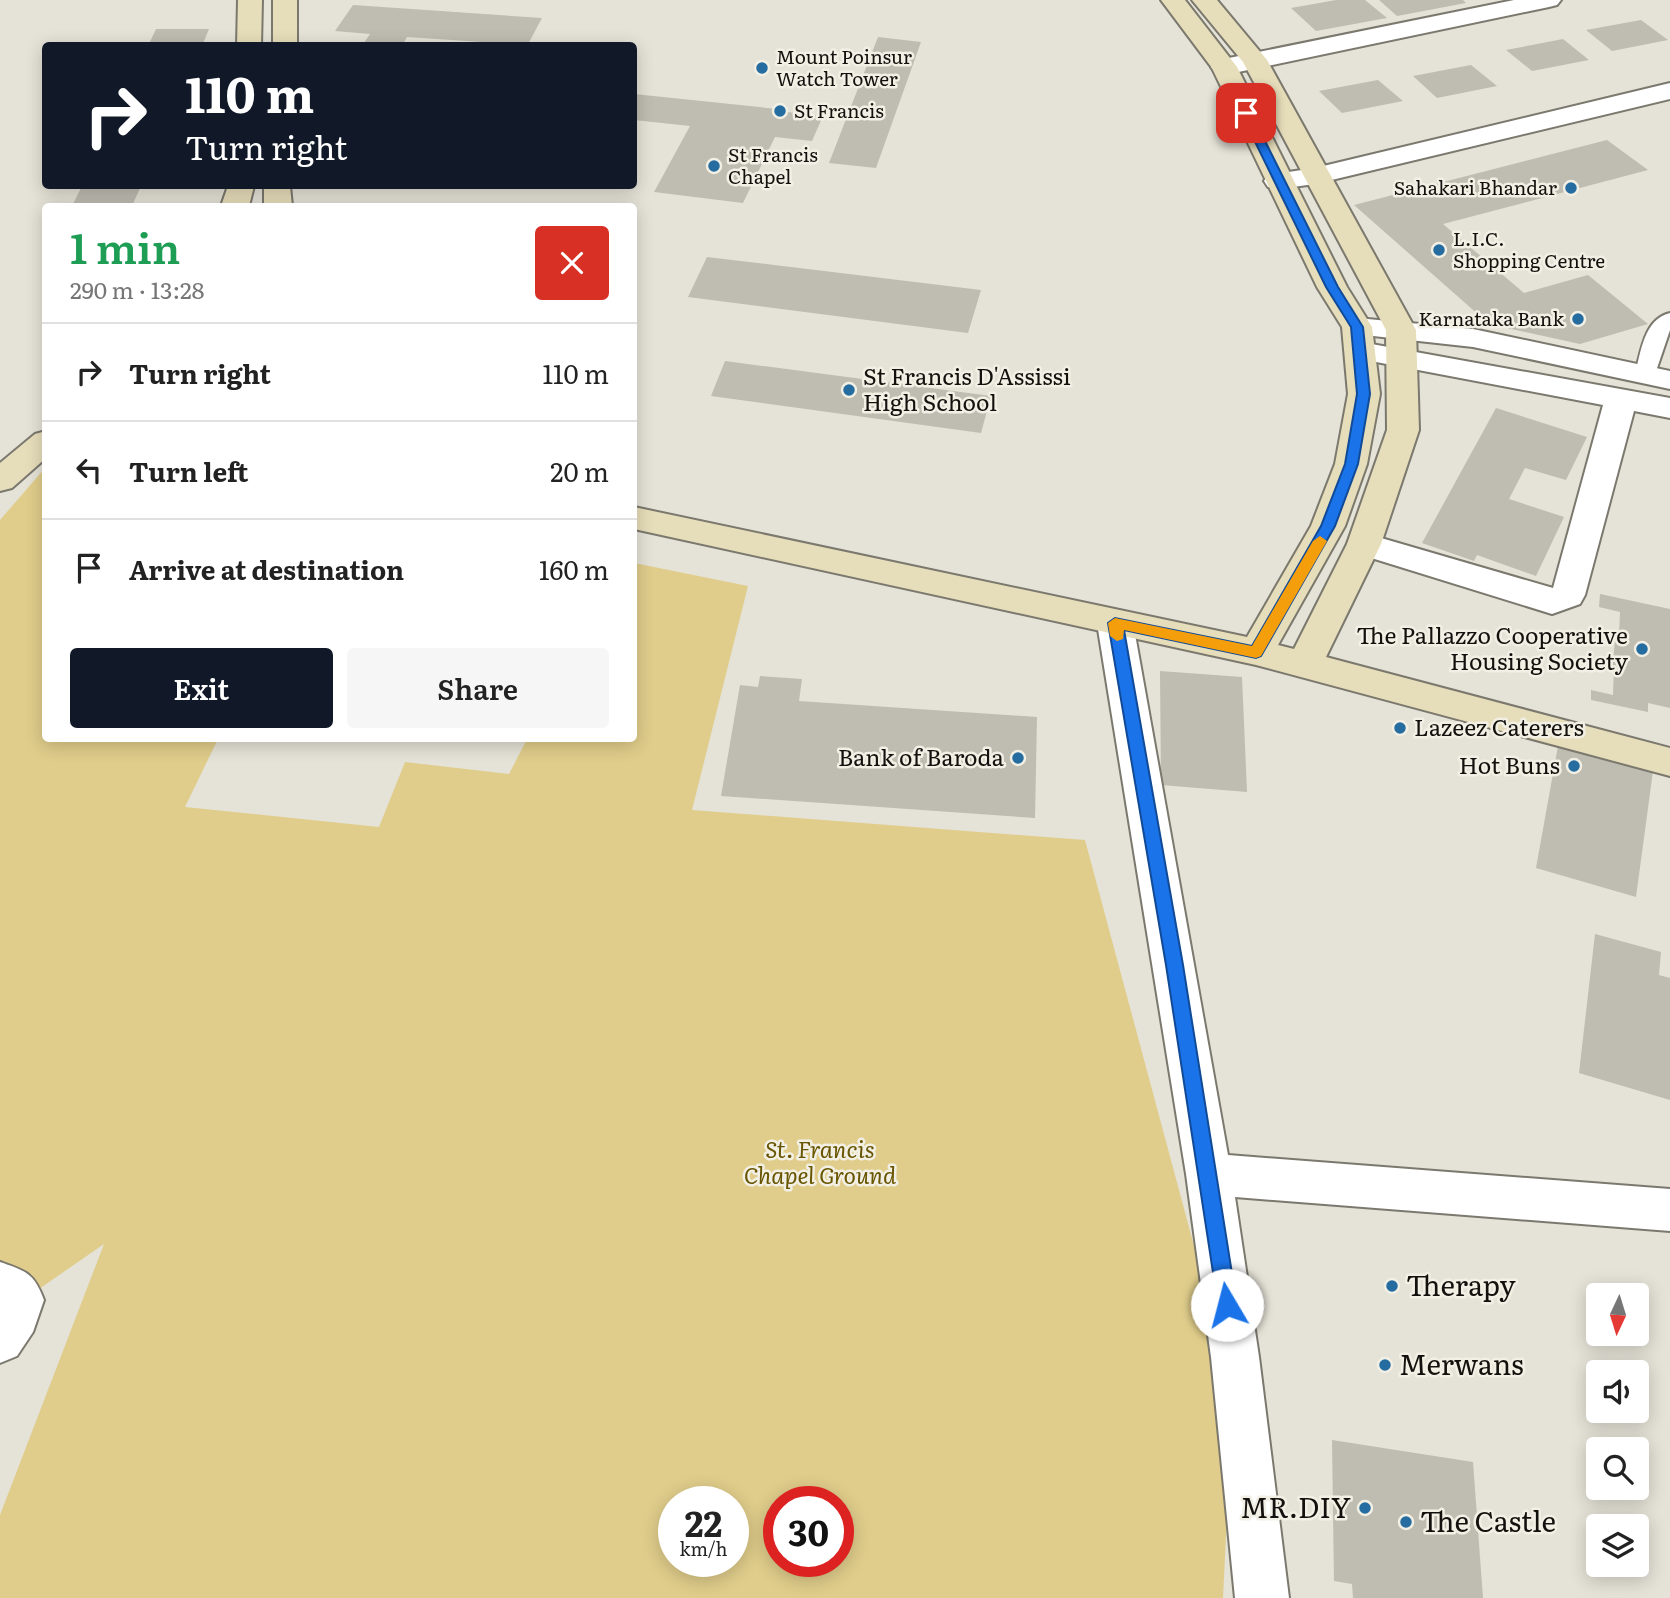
<!DOCTYPE html>
<html lang="en">
<head>
<meta charset="utf-8">
<style>
  body { margin:0; font-family:Literata,serif; background:#f6f6f6; color:#222; height:100vh; display:flex; flex-direction:column; font-size:26px; white-space:nowrap }
  * { box-sizing:border-box; margin:0 }
  p { font-size:23px; color:#767676 }
  .icon { flex:none; width:38px; height:38px; fill:none; stroke:currentColor; stroke-width:2; stroke-linecap:round; stroke-linejoin:round }
  .map { position:relative; flex:1; overflow:hidden }
  .panel { position:absolute; left:42px; top:203px; width:595px; height:539px; display:flex; flex-direction:column; background:#fff; border-radius:7px; box-shadow:0 4px 18px #0003 }
  .panel>* { flex:none }
  .hud { position:absolute; left:42px; top:42px; width:595px; height:147px; border-radius:7px; box-shadow:0 4px 18px #0003; background:#111827; color:#fff; overflow:hidden }
  .needle { width:46px; rotate:184deg }
  .controls { position:absolute; left:1586px; top:1283px; display:grid; gap:14px }
  .controls a { display:grid; place-items:center; width:63px; height:63px; border-radius:7px; background:#fff; box-shadow:0 4px 18px #0003; font-size:35px }
  .speed { position:absolute; left:658px; top:1486px; display:flex; gap:14px; font-size:35px; font-weight:700; text-align:center }
  .speed>* { display:grid; place-content:center; width:91px; height:91px; border-radius:50%; background:#fff; box-shadow:0 4px 18px #0003; line-height:1 }
  .speed small { font-size:18px; font-weight:400 }
  .speed .limit { border:10px solid #d22; background:#fff; color:#111 }
  .pin { position:absolute; display:grid; place-items:center; width:60px; height:60px; color:#fff; margin:-30px; border-radius:14px; box-shadow:0 4px 10px #0006 }
  .me { position:absolute; width:77px; margin:-38px; rotate:352deg; stroke-linejoin:round; filter:drop-shadow(0 0 5px #0008) }
  .turn { display:flex; align-items:center; gap:24px; height:147px; padding:0 28px; font-size:32px }
  .turn .icon { width:91px; height:91px; stroke-width:2.5 }
  .turn b { display:block; font-size:49px; line-height:60px }
  .round { display:grid; place-items:center; flex:none; width:74px; height:74px; border-radius:7px; background:#f6f6f6 }
  .overview { display:flex; align-items:center; justify-content:space-between; height:119px; padding:0 28px }
  h1 { font-size:42px; font-weight:600; line-height:52px; color:#1e9e55 }
  .primary-button { display:flex; gap:14px; margin-top:auto; padding:14px 28px }
  .primary-button a { flex:1; height:80px; border-radius:7px; background:#111827; color:#fff; font-size:28px; font-weight:600; line-height:80px; text-align:center }
  .primary-button a+a { background:#f6f6f6; color:#222 }
  ul { padding:0; list-style:none }
  li { display:flex; align-items:center; gap:21px; height:98px; padding:0 28px; border-top:2px solid #e0e0e0 }
  li div { flex:1 }
  li b { display:block; font-size:26px }
  li em { font-style:normal }
  .map>svg:first-child { display:block }
  .green { fill:#e0cd8b; fill-rule:evenodd }
  .building { fill:#bfbcb1 }
  .lines { fill:none; stroke-linecap:round; stroke-linejoin:round }
  .lane-casing { stroke:#7b786e; stroke-width:4 }
  .street-casing { stroke:#7b786e; stroke-width:4 }
  .secondary-casing { stroke:#7b786e; stroke-width:4 }
  .lane { fill:#fff; fill-rule:evenodd }
  .street { fill:#fff; fill-rule:evenodd }
  .secondary { fill:#e6ddba; fill-rule:evenodd }
  .route { fill:#1a73e8; stroke:#114b97; stroke-width:2 }
  .slow { fill:#f59e0b }
  .poi-dot { fill:#256da1; stroke:#f2efe4; stroke-width:2.5 }
  .labels { text-anchor:middle; stroke-width:5; stroke-linejoin:round; paint-order:stroke }
  .far-poi-label { font-size:19px; fill:#12110d; stroke:#f2efe4; text-anchor:start }
  .poi-label { font-size:23px; fill:#12110d; stroke:#f2efe4; text-anchor:end }
  .park-label { font-size:23px; font-style:italic; fill:#685500; stroke:#f2efe4 }
  .near-poi-label { font-size:28px; fill:#12110d; stroke:#f2efe4; text-anchor:start }
</style>
</head>
<body>
<div class="map">
<svg width="1670" height="1598" viewBox="0 0 1670 1598">
  <rect width="100%" height="100%" fill="#e5e2d7"/>
  <path class="green" d="M45 468 46 738 218 739 185 807 379 827 405 762 509 774 527 739 634 738V563L748 586 692 810 1085 840 1233 1391 1223 1598H0V1515L104 1244 13 1307 0 1289V520ZM674 1502H733V1561H674ZM779 1502H838V1561H779Z"/>
  <g class="building">
    <path d="M1336 0H1365L1387 18 1316 31 1291 8Z"/>
    <path d="M1379 0H1463L1466 3 1397 16Z"/>
    <path d="M353 5 542 18 527 46H479L481 42 407 37 402 46H362L370 34 335 31Z"/>
    <path d="M1641 20 1668 40 1612 51 1586 30Z"/>
    <path d="M156 29H209L202 46H148Z"/>
    <path d="M878 37 921 42 876 168 829 163Z"/>
    <path d="M1563 39 1589 60 1532 71 1506 50Z"/>
    <path d="M1471 65 1497 86 1437 98 1413 76Z"/>
    <path d="M1378 80 1403 101 1342 113 1319 91Z"/>
    <path d="M634 94 787 110V112L823 116 812 141 775 137 743 203 654 192 690 126 634 120Z"/>
    <path d="M1607 140 1648 170 1443 224 1524 293 1588 275 1648 324 1580 344 1489 324 1354 205Z"/>
    <path d="M82 186H141L132 206H72Z"/>
    <path d="M707 257 981 290 968 333 688 297Z"/>
    <path d="M725 361 991 396 981 433 711 396Z"/>
    <path d="M1496 408 1587 437 1566 480 1525 468 1509 499 1564 517 1536 576 1477 555 1474 561 1422 543Z"/>
    <path d="M1600 594 1670 609V708L1648 703V712L1591 700V690L1613 695 1614 667 1594 663V658L1613 662 1615 640 1595 636 1596 632 1619 637 1620 612 1599 607Z"/>
    <path d="M1160 671 1242 677 1247 792 1161 785Z"/>
    <path d="M760 676 802 679 799 701 1037 717 1035 818 721 796 740 685 758 687Z"/>
    <path d="M1558 746 1653 771 1636 897 1536 868Z"/>
    <path d="M1595 934 1661 952 1659 975 1670 978V1100L1579 1073Z"/>
    <path d="M1332 1440 1473 1462 1483 1598H1353L1352 1584 1334 1581Z"/>
  </g>
  <g class="lines">
    <defs>
      <path id="lane" d="M1670 313V330L1655 374 1652 379H1638L1635 374C1641 352 1644 319 1670 313Z"/>
      <g id="street">
        <path d="M1514 0H1561L1557 5 1549 7 1224 75 1215 72 1211 67 1215 62 1224 59Z"/>
        <path d="M1670 83V99L1315 184 1278 189 1268 187 1264 181 1268 175 1315 168Z"/>
        <path d="M1357 318 1473 329 1670 371V389L1473 347 1346 333 1342 327 1346 321Z"/>
        <path d="M1366 343 1670 398V418L1634 411 1585 595 1580 604 1552 614 1352 552 1347 544 1352 536 1364 533 1553 588 1603 405 1355 358 1351 352 1355 346Z"/>
        <path d="M1115 611 1127 614 1133 623 1228 1155 1670 1189V1231L1235 1197 1259 1357 1289 1598H1235L1211 1357 1186 1174 1097 623 1103 614Z"/>
        <path d="M0 1262C26 1271 34 1273 44 1300L33 1332 17 1356 0 1363Z"/>
      </g>
      <g id="secondary">
        <path d="M238 0H262L261 46H237Z"/>
        <rect x="273" y="0" width="24" height="46"/>
        <path d="M1161 0H1185L1237 67 1347 287 1372 327 1380 394 1367 464 1345 526 1278 645 1294 649 1347 544 1387 430 1386 330 1243 62 1192 0H1217L1267 60 1416 330 1419 430 1381 544 1326 657 1670 748V776L1256 665 634 529V507L1247 637 1311 526 1335 464 1348 394 1342 327 1317 287 1212 68Z"/>
        <path d="M228 186H254L249 206H221Z"/>
        <path d="M264 186H290L292 206H264Z"/>
        <path d="M46 431V458L12 488 0 491V463L35 434Z"/>
      </g>
    </defs>
    <use href="#lane" class="lane-casing"/>
    <use href="#street" class="street-casing"/>
    <use href="#secondary" class="secondary-casing"/>
    <use href="#lane" class="lane"/>
    <use href="#street" class="street"/>
    <use href="#secondary" class="secondary"/>
  </g>
  <path class="route" d="M1246 109 1251 113 1338 287 1363 327 1370 394 1358 464 1335 526 1261 656 1256 658 1124 630 1183 965 1237 1305 1234 1312 1227 1314 1220 1312 1218 1305 1166 965 1108 623 1115 618 1252 646 1321 526 1345 464 1357 394 1351 327 1326 287 1241 113Z"/>
  <path class="slow" d="M1320 536 1327 541 1261 656 1256 658 1124 630 1123 639 1117 641 1110 636 1108 623 1115 618 1252 646 1313 541Z"/>
  <g class="poi-dot">
    <circle cx="762" cy="68" r="7"/>
    <circle cx="780" cy="111" r="7"/>
    <circle cx="714" cy="166" r="7"/>
    <circle cx="1571" cy="188" r="7"/>
    <circle cx="1439" cy="250" r="7"/>
    <circle cx="1578" cy="319" r="7"/>
    <circle cx="849" cy="390" r="7"/>
    <circle cx="1642" cy="649" r="7"/>
    <circle cx="1400" cy="728" r="7"/>
    <circle cx="1018" cy="758" r="7"/>
    <circle cx="1574" cy="766" r="7"/>
    <circle cx="1392" cy="1286" r="7"/>
    <circle cx="1385" cy="1365" r="7"/>
    <circle cx="1365" cy="1508" r="7"/>
    <circle cx="1406" cy="1522" r="7"/>
  </g>
  <g class="labels">
    <g class="far-poi-label">
      <text x="776" y="64">Mount Poinsur<tspan x="776" dy="22">Watch Tower</tspan></text>
      <text x="794" y="118">St Francis</text>
      <text x="728" y="162">St Francis<tspan x="728" dy="22">Chapel</tspan></text>
      <text x="1557" y="195" text-anchor="end">Sahakari Bhandar</text>
      <text x="1453" y="246">L.I.C.<tspan x="1453" dy="22">Shopping Centre</tspan></text>
      <text x="1564" y="326" text-anchor="end">Karnataka Bank</text>
    </g>
    <g class="poi-label">
      <text x="863" y="385" text-anchor="start">St Francis D'Assissi<tspan x="863" dy="26">High School</tspan></text>
      <text x="1628" y="644">The Pallazzo Cooperative<tspan x="1628" dy="26">Housing Society</tspan></text>
      <text x="1414" y="736" text-anchor="start">Lazeez Caterers</text>
      <text x="1004" y="766">Bank of Baroda</text>
      <text x="1560" y="774">Hot Buns</text>
    </g>
    <g class="park-label">
      <text x="820" y="1158">St. Francis<tspan x="820" dy="26">Chapel Ground</tspan></text>
    </g>
    <g class="near-poi-label">
      <text x="1406" y="1296">Therapy</text>
      <text x="1399" y="1375">Merwans</text>
      <text x="1351" y="1518" text-anchor="end">MR.DIY</text>
      <text x="1420" y="1532">The Castle</text>
    </g>
  </g>
</svg>
<div class="controls">
<a><svg class="needle" viewBox="-14 -14 28 28"><path d="M0-13l5 13h-10z" fill="#e53935"/><path d="M0 13l5-13h-10z" fill="#767676"/></svg></a>
<a><svg class="icon" aria-label="sound" viewBox="0 0 24 24"><path d="M4 9h4l5-4v14l-5-4H4zM17 9q2 3 0 6"/></svg></a>
<a><svg class="icon" aria-label="search" viewBox="0 0 24 24"><circle cx="10" cy="10" r="6"/><path d="M15 15l6 6"/></svg></a>
<a><svg class="icon" aria-label="layers" viewBox="0 0 24 24"><path d="M12 4l9 5-9 5-9-5zM3 14l9 5 9-5"/></svg></a>
</div>
<div class="speed"><div>22<small>km/h</small></div><div class="limit">30</div></div>
<div class="pin" style="left:1246px;top:113px;background:#d93025"><svg class="icon" aria-label="arrive" viewBox="0 0 24 24"><path d="M6 21V4h12l-3 4 3 4H6"/></svg></div>
<svg class="me" style="left:1227px;top:1305px" viewBox="-20 -20 40 40"><circle r="19" fill="#fff"/><path d="M0-13L10 11 0 6-10 11z" fill="#1a73e8"/></svg>
<div class="hud">
<div class="turn"><svg class="icon" aria-label="right" viewBox="0 0 24 24"><path d="M7 20v-9h11M14 6l5 5-5 5"/></svg><div><b>110 m</b>Turn right</div></div>
</div>
<section class="panel">
<div class="overview"><div><h1>1 min</h1><p>290 m · 13:28</p></div><a class="round" style="background:#d93025;color:#fff"><svg class="icon" aria-label="close" viewBox="0 0 24 24"><path d="M6 6l12 12M18 6L6 18"/></svg></a></div>
<ul>
<li><svg class="icon" aria-label="right" viewBox="0 0 24 24"><path d="M7 20v-9h11M14 6l5 5-5 5"/></svg><div><b>Turn right</b></div><em>110 m</em></li>
<li><svg class="icon" aria-label="left" viewBox="0 0 24 24"><path d="M17 20v-9H6M10 6l-5 5 5 5"/></svg><div><b>Turn left</b></div><em>20 m</em></li>
<li><svg class="icon" aria-label="arrive" viewBox="0 0 24 24"><path d="M6 21V4h12l-3 4 3 4H6"/></svg><div><b>Arrive at destination</b></div><em>160 m</em></li>
</ul>
<div class="primary-button"><a>Exit</a><a>Share</a></div>
</section>
</div>
</body>
</html>
